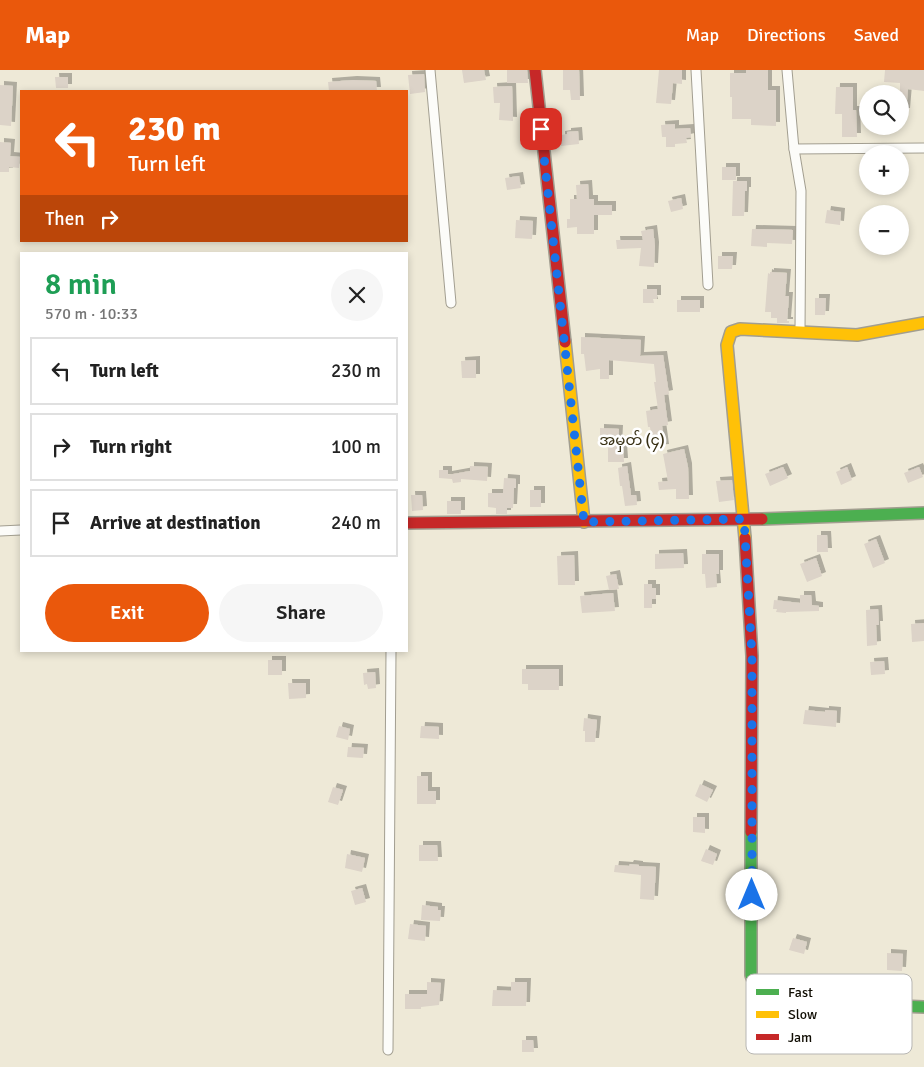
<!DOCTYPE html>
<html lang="en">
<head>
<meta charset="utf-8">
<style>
  body { margin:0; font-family:Signika,"Noto Sans Myanmar",sans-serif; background:#f6f6f6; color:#222; height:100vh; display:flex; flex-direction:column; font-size:19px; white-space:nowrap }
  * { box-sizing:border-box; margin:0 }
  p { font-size:16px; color:#767676 }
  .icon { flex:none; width:28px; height:28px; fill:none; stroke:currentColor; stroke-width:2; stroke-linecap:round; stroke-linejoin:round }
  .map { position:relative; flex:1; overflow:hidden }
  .drawer { position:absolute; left:20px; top:182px; width:388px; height:400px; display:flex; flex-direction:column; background:#fff; border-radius:0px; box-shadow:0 2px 8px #0003 }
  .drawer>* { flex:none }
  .guide { position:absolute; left:20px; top:20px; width:388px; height:152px; border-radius:0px; box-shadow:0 2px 8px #0003; background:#ea580c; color:#fff; overflow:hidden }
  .controls { position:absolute; left:859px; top:15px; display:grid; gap:10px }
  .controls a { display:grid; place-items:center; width:50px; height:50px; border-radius:50%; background:#fff; box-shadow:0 2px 8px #0003; font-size:25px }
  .pin { position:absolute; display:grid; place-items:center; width:42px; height:42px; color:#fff; margin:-21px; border-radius:10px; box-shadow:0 2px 8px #0006 }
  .me { position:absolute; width:55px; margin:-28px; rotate:0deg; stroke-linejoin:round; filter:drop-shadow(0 0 4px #0008) }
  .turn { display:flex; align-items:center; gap:18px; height:105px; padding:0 25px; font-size:22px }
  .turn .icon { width:65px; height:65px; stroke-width:2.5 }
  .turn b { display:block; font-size:35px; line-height:42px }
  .then { display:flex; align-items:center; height:48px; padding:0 25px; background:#0003; gap:10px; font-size:19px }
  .round { display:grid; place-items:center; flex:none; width:52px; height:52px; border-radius:26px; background:#f6f6f6 }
  .head { display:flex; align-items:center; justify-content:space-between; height:85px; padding:0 25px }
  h1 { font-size:30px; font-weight:600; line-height:38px; color:#1e9e55 }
  .cta { display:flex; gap:10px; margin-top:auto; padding:10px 25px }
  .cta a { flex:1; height:58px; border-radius:30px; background:#ea580c; color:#fff; font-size:20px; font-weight:600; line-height:58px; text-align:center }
  .cta a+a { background:#f6f6f6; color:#222 }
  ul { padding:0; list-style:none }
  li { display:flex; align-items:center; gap:15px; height:68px; margin:0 10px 8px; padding:0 15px; border:2px solid #e0e0e0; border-radius:0px }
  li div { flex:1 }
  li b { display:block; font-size:19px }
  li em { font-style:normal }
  header { display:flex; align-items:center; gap:30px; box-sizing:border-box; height:70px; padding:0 25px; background:#ea580c; color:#fff }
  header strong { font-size:24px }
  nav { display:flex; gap:28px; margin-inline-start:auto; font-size:18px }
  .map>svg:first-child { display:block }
  .building { fill:#dcd3c8; filter:url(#shadow) }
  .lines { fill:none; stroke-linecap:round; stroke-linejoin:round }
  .street-casing { stroke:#a29e90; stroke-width:11 }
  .fast-casing { stroke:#a29e90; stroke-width:14 }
  .slow-casing { stroke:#a29e90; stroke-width:14 }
  .jam-casing { stroke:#a29e90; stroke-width:14 }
  .street { stroke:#fcfcf9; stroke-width:9 }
  .fast { stroke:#4caf50; stroke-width:11 }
  .slow { stroke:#ffc107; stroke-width:11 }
  .jam { stroke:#c62828; stroke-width:11 }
  .route { stroke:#1a73e8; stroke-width:9; stroke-dasharray:0 16.2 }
  .labels { text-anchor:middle; stroke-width:5; stroke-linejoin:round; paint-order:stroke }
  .quarter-label { font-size:15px; fill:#372f13; stroke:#fff }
  .key { fill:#fff; stroke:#b7b6b3; stroke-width:1 }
  .key-label { font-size:14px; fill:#100d03 }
</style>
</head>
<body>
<header>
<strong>Map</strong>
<nav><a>Map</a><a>Directions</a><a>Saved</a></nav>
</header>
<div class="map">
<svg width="924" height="997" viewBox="0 0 924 997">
  <defs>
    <filter id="shadow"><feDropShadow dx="4" dy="-4" stdDeviation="0" flood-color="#0004"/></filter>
  </defs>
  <rect width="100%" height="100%" fill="#eee9d7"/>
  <g class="building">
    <path d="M462 0H484L486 10 464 13Z"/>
    <path d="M507 0H527L528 13H507Z"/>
    <path d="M563 0H579L580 30H571L570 20H563Z"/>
    <path d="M659 0H682V14L673 13 671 34 656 33Z"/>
    <path d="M746 0H768V20H776V56L751 55V49H732V27H730V3H746Z"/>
    <path d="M885 0H924V21L908 19 906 42H900V13L884 12Z"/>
    <path d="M424 4 425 22 410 24 408 5Z"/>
    <path d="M55 7H68V18H56Z"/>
    <path d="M353 10 376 11 377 21H329L328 12Z"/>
    <path d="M0 15 13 16 11 56 0 55Z"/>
    <path d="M512 16 513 51 499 50 500 33H494L493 17Z"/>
    <path d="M836 17H853V40H856L857 67H842V44H835Z"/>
    <path d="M675 54V59L690 58 691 67 686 68 687 73 675 74V77H666V67H662L661 55Z"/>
    <path d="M578 61 579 74 561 76V65L567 64V62Z"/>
    <path d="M0 72 11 73 10 86 20 87 19 98 9 97V102H0Z"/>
    <rect x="722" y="97" width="14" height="13"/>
    <path d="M519 106 521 118 507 120 505 108Z"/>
    <path d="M733 111H747V121H745L744 146H732Z"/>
    <path d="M588 114 589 129H594V135H612V145H594V164H577V157L567 158V149H570V129H577L576 115Z"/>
    <path d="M681 128 683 139 671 142 668 131Z"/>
    <path d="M827 140 841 142 840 155 825 153Z"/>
    <path d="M516 150 533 151 532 169 515 168Z"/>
    <path d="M653 159 655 176 654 197 639 196 641 178 617 179 616 170H643L641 161Z"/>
    <path d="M752 159 793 160 792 174 767 173V177L751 176Z"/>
    <path d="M718 186H733L732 199H718Z"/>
    <path d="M770 202 787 203 785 226H789L787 251H789V253H777V248H771V242H765L768 203 770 204Z"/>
    <path d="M643 219H657V229H653L654 233H643Z"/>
    <path d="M815 228H826L825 245H815Z"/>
    <rect x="677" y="230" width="23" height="12"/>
    <path d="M581 267 641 270 640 286 663 285 669 324 664 325 668 355 662 356 665 378 653 379 650 357H648L646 341 658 339 654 312H656L654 294 609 290V309H600V299L586 301 584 284H581Z"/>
    <path d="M476 290V308H462L461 291Z"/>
    <path d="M600 358 619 359 618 378H623L624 392H608V372H600Z"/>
    <path d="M684 379 688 397 689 429H676V419L659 420 658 412 668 411 663 384Z"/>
    <path d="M470 396 488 397 487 411 461 409V412L453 413 452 409 439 408V400H448V405L470 401Z"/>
    <path d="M627 396 631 425H636L637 435 625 436 622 416H620L618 398Z"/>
    <path d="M783 397 788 408 770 416 765 404Z"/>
    <path d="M847 397 852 410 841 415 836 402Z"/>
    <path d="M919 397 923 407 908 413 904 403Z"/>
    <path d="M504 408 516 409V418H514L513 438H507V444H496V438L488 437V423H503Z"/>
    <path d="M732 410 734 430 719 432 716 411Z"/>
    <rect x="530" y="420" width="11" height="17"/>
    <path d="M411 425H422L423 440 412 441Z"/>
    <rect x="447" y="431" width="14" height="13"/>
    <path d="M817 465H827L828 482H817Z"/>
    <path d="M876 469 885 493 873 498 864 474Z"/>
    <path d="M683 483 684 498 655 499V484Z"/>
    <path d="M702 484H719V504H716L717 517 706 518 705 504H702Z"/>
    <path d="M574 485 575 515H558L557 486Z"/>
    <path d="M816 488 822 506 807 512 800 494Z"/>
    <path d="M616 504 619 519 609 520 606 506Z"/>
    <path d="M644 514H652V518H656V529H652V538H644Z"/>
    <path d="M613 523 615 541 582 543 580 526Z"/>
    <path d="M800 525H811L812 535 819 536V541L786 542V543L776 542 777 539H773L774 530 800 533Z"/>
    <path d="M878 539 879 555H876L877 575 867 576 866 540Z"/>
    <path d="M924 553V571L912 572 911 554Z"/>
    <rect x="268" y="590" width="14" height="15"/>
    <path d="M884 591 885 604 871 605 870 592Z"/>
    <path d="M522 599H559V620H528V614H522Z"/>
    <path d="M375 602 376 618 368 619 367 614 364 615 363 603Z"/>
    <path d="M288 613H306V628L289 629Z"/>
    <path d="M805 640 825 642V640L837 641 836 657 803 654Z"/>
    <path d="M584 648 597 650 595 672H585V661H583Z"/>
    <path d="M339 656 350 659 348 670 336 667Z"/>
    <path d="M421 656 439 657V669L420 668Z"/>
    <path d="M348 677 364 678 363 688 347 687Z"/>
    <path d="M417 706H428V721H436V734H417Z"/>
    <path d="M700 714 713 720 707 732 695 726Z"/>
    <path d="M333 717 343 720 338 735 328 732Z"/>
    <path d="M693 747H705V763L693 762Z"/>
    <path d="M419 775H437L438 791H419Z"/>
    <path d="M706 779 717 784 713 795 701 791Z"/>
    <path d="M347 784 365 788 362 802 345 798Z"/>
    <path d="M630 794 639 795V796L656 797 654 830 640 829 641 805 614 802 615 795 629 796Z"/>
    <path d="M362 818 366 832 355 835 351 821Z"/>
    <path d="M422 835 438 837V840H441L440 851 421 850Z"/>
    <path d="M410 854 426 856 425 871 408 869Z"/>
    <path d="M793 868 807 872 804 884 789 880Z"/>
    <path d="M887 883 903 884 902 901 887 900Z"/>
    <path d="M427 912 441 913 439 935 421 937V939H405V924H427Z"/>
    <path d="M511 912H527L526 936H492L493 920 511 921Z"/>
    <path d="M522 970H533L534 982H522Z"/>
  </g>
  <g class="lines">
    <defs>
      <g id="street">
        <path d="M430 0 451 233"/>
        <path d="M696 0 708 215"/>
        <path d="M787 0 794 79 801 121 800 262"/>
        <path d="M794 79 924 78"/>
        <path d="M0 461 21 460"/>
        <path d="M388 980 391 581"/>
      </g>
      <g id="fast">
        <path d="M762 449 924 443"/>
        <path d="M751 762V905C757 926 764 927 784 931L924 937"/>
      </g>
      <g id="slow">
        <path d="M565 272 584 452"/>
        <path d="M745 468 727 275 731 262 740 259 857 265 924 253"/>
      </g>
      <g id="jam">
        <path d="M535 0 565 272"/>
        <path d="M406 453 762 449"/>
        <path d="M745 468 752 586 751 762"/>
      </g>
    </defs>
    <use href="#street" class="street-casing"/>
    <use href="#fast" class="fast-casing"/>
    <use href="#slow" class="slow-casing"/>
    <use href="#jam" class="jam-casing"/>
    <use href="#street" class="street"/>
    <use href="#fast" class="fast"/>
    <use href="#slow" class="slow"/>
    <use href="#jam" class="jam"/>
  </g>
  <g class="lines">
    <path class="route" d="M541 59 584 452 744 449 752 586V825"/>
  </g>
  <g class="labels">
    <g class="quarter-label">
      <text x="632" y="375">အမှတ် (၄)</text>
    </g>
  </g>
  <rect x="746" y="904" width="166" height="80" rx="8" class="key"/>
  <rect x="756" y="919" width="23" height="6" fill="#4caf50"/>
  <rect x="756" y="941" width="23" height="7" fill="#ffc107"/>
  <rect x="756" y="964" width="23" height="6" fill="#c62828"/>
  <g class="key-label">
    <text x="788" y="927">Fast</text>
    <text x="788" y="949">Slow</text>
    <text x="788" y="972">Jam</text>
  </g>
</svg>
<div class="controls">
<a><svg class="icon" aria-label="search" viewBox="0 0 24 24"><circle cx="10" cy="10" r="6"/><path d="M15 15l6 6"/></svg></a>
<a>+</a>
<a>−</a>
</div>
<div class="pin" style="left:541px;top:59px;background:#d93025"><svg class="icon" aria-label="arrive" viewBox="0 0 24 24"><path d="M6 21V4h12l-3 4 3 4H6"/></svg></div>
<svg class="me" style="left:752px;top:825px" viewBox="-20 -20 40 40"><circle r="19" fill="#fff"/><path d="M0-13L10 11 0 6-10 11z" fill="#1a73e8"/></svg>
<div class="guide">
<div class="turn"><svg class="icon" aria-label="left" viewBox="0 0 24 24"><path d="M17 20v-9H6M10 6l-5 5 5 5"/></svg><div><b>230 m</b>Turn left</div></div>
<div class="then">Then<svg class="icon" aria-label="right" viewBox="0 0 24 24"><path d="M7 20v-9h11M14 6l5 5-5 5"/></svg></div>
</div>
<section class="drawer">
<div class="head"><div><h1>8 min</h1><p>570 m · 10:33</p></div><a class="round"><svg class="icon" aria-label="close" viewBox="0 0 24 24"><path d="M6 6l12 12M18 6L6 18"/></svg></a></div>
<ul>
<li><svg class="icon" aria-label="left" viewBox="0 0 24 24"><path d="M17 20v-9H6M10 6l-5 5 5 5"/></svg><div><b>Turn left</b></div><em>230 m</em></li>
<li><svg class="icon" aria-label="right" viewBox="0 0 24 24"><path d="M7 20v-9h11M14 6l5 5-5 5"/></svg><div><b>Turn right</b></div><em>100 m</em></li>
<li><svg class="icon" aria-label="arrive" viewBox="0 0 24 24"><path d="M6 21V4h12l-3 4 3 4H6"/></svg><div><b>Arrive at destination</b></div><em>240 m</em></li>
</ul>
<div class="cta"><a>Exit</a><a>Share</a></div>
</section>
</div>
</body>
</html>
